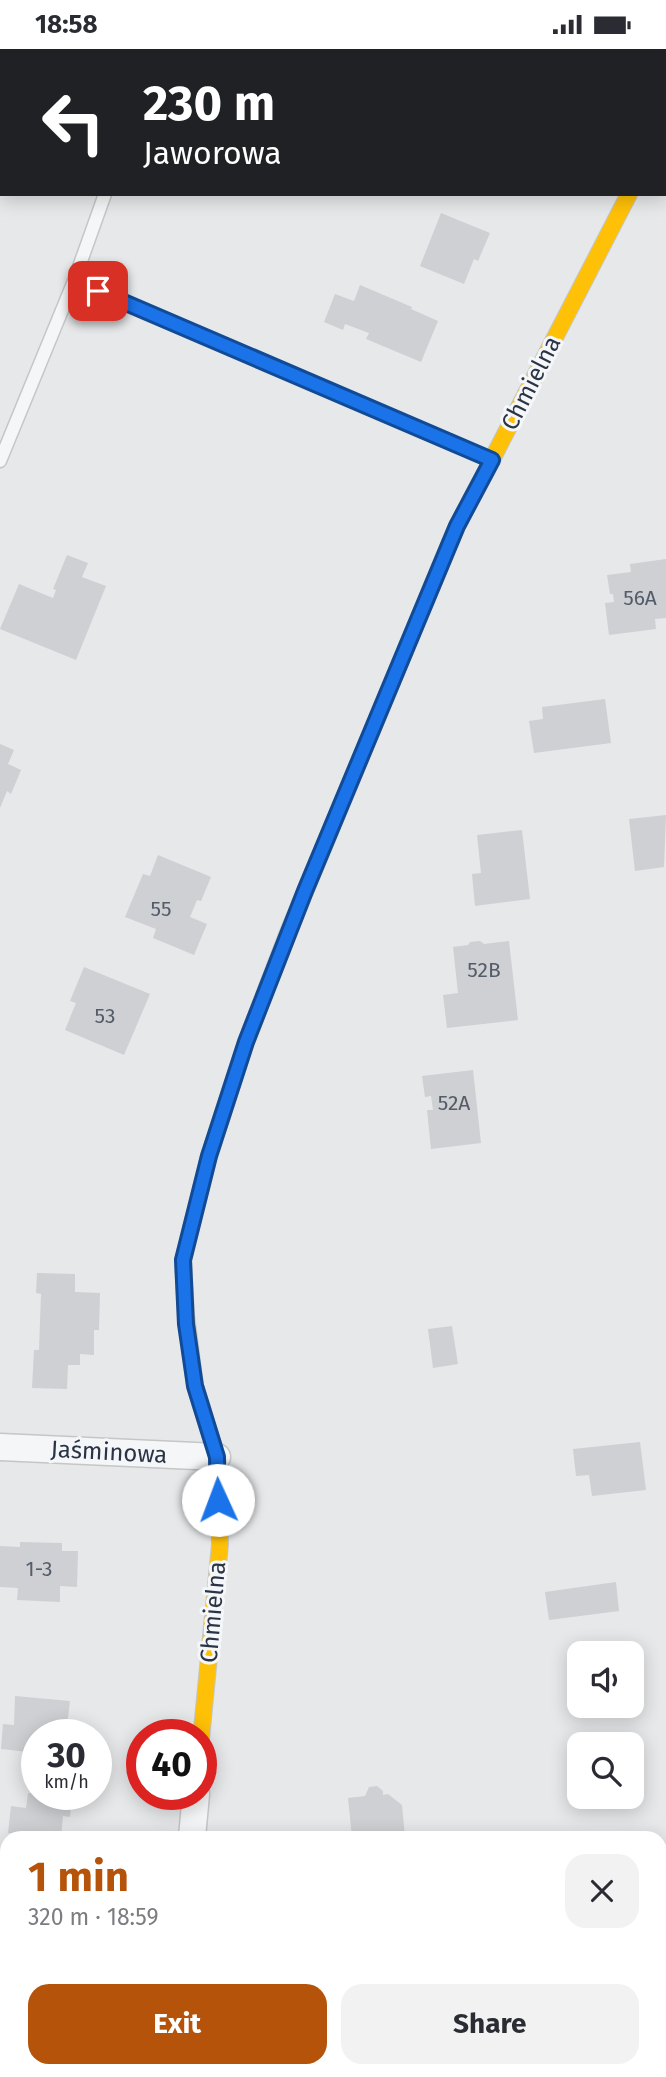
<!DOCTYPE html>
<html lang="en">
<head>
<meta charset="utf-8">
<style>
  body { margin:0; font-family:"Fira Sans",sans-serif; background:#f2f2f3; color:#2b2b33; height:100vh; display:flex; flex-direction:column; font-size:26px; white-space:nowrap }
  * { box-sizing:border-box; margin:0 }
  p { font-size:23px; color:#7c7c81 }
  .icon { flex:none; width:38px; height:38px; fill:none; stroke:currentColor; stroke-width:2; stroke-linecap:round; stroke-linejoin:round }
  .map { position:relative; flex:1; overflow:hidden }
  .panel { position:absolute; left:0px; top:1782px; width:667px; height:247px; display:flex; flex-direction:column; background:#fff; border-radius:21px 21px 0 0; box-shadow:0 4px 18px #0003 }
  .panel>* { flex:none }
  .top-card { position:absolute; left:0px; top:0px; width:667px; height:147px; box-shadow:0 4px 18px #0003; background:#202124; color:#fff; overflow:hidden }
  .controls { position:absolute; left:567px; top:1592px; display:grid; gap:14px }
  .controls a { display:grid; place-items:center; width:77px; height:77px; border-radius:14px; background:#fff; box-shadow:0 4px 18px #0003; font-size:35px }
  .speed { position:absolute; left:21px; top:1670px; display:flex; gap:14px; font-size:35px; font-weight:700; text-align:center }
  .speed>* { display:grid; place-content:center; width:91px; height:91px; border-radius:50%; background:#fff; box-shadow:0 4px 18px #0003; line-height:1 }
  .speed small { font-size:18px; font-weight:400 }
  .speed .limit { border:10px solid #d22; background:#fff; color:#111 }
  .pin { position:absolute; display:grid; place-items:center; width:60px; height:60px; color:#fff; margin:-30px; border-radius:14px; box-shadow:0 4px 10px #0006 }
  .me { position:absolute; width:77px; margin:-38px; rotate:358deg; stroke-linejoin:round; filter:drop-shadow(0 0 5px #0008) }
  .turn { display:flex; align-items:center; gap:24px; height:147px; padding:0 28px; font-size:32px }
  .turn .icon { width:91px; height:91px; stroke-width:2.5 }
  .turn b { display:block; font-size:49px; line-height:60px }
  .round { display:grid; place-items:center; flex:none; width:74px; height:74px; border-radius:21px; background:#f2f2f3 }
  .summary { display:flex; align-items:center; justify-content:space-between; height:119px; padding:0 28px }
  h1 { font-size:42px; font-weight:700; line-height:52px; color:#b45309 }
  .cta { display:flex; gap:14px; margin-top:auto; padding:14px 28px }
  .cta a { flex:1; height:80px; border-radius:21px; background:#b45309; color:#fff; font-size:28px; font-weight:700; line-height:80px; text-align:center }
  .cta a+a { background:#f2f2f3; color:#2b2b33 }
  .status { display:flex; justify-content:space-between; align-items:center; height:49px; padding:0 35px; background:#fff; direction:ltr }
  .status svg { height:19px; fill:currentColor }
  .map>svg:first-child { display:block }
  .building { fill:#ced0d3 }
  .lines { fill:none; stroke-linecap:round; stroke-linejoin:round }
  .lane-casing { stroke:#c4c6c8; stroke-width:15 }
  .street-casing { stroke:#c4c6c8; stroke-width:29 }
  .fast-casing { stroke:#c4c6c8; stroke-width:18 }
  .slow-casing { stroke:#c4c6c8; stroke-width:18 }
  .lane { stroke:#f5f6f7; stroke-width:12 }
  .street { stroke:#f5f6f7; stroke-width:26 }
  .fast { stroke:#4caf50; stroke-width:16 }
  .slow { stroke:#ffc107; stroke-width:16 }
  .route-casing { stroke:#114b97; stroke-width:18 }
  .route { stroke:#1a73e8; stroke-width:12 }
  .labels { text-anchor:middle; stroke-width:6; stroke-linejoin:round; paint-order:stroke }
  .number-label { font-size:21px; fill:#545c69 }
  .street-label { font-size:24px; fill:#2b3445; stroke:#f4f6f9 }
</style>
</head>
<body>
<div class="status"><b>18:58</b><svg viewBox="0 0 49 12"><path d="M0 12V9h3v3zM5 12V6h3v6zM10 12V3h3v9zM15 12V0h3v12zM26 1h20v11H26zM47 4h2v5h-2z"/></svg></div>
<div class="map">
<svg width="666" height="2028" viewBox="0 0 666 2028">
  <rect width="100%" height="100%" fill="#e6e8ea"/>
  <g class="building">
    <path d="M441 164 490 184 478 212 474 210 464 235 420 217Z"/>
    <path d="M360 236 412 258 411 260 438 272 421 313 366 290 369 284 345 275 343 281 324 273 335 245 354 252Z"/>
    <path d="M67 506 88 514 82 528 106 537 76 611 0 580 19 535 53 549 56 541 53 540Z"/>
    <path d="M666 510V569L655 570 656 580 609 586 605 554 614 553 613 545H610L607 526 631 523 630 515Z"/>
    <path d="M605 650 611 694 534 704 529 672 543 670 542 658Z"/>
    <path d="M0 695 14 701 8 715 21 721 11 745 7 742 0 759Z"/>
    <path d="M666 766 664 818 635 822 629 770Z"/>
    <path d="M522 781 530 850 475 857 472 825 481 824 477 786Z"/>
    <path d="M158 806 211 828 201 852 197 851 190 868 207 875 194 906 153 889 156 880 125 868 143 825 150 827Z"/>
    <path d="M480 892 484 895 509 892 518 971 447 979 443 946 458 944 453 898 468 896 470 893Z"/>
    <path d="M84 918 150 945 124 1006 65 981 76 954 70 952Z"/>
    <path d="M473 1021 481 1094 431 1100 427 1061H433L431 1047 425 1048 422 1027Z"/>
    <path d="M37 1224 75 1225V1243L100 1244 99 1281H94V1306L80 1305V1316H68L67 1340 32 1339 34 1301H39L41 1245 36 1244Z"/>
    <path d="M452 1277 458 1315 433 1319 428 1280Z"/>
    <path d="M640 1393 646 1441 592 1447 589 1426 576 1427 573 1400Z"/>
    <path d="M20 1493 62 1494V1502H78L77 1538 60 1537V1553L17 1551 18 1539 0 1538V1497L20 1498Z"/>
    <path d="M616 1533 619 1562 549 1571 545 1543Z"/>
    <path d="M15 1647 70 1652 66 1685H37V1704L1 1700 3 1675 14 1676Z"/>
    <path d="M377 1737 383 1742V1746L388 1745 402 1756 405 1788H352L348 1749 365 1747 369 1738Z"/>
    <path d="M28 1744 72 1748 70 1768 63 1767 61 1788H24V1785L8 1784 11 1757 26 1759Z"/>
    <path d="M660 1838H666V1892L660 1893Z"/>
    <path d="M0 1840 7 1841V1888L2 1887 3 1873H0Z"/>
    <path d="M316 2021H408L409 2028H317Z"/>
  </g>
  <g class="lines">
    <defs>
      <g id="lane">
        <path d="M158 2V0"/>
        <path d="M74 232 488 409"/>
        <path d="M0 412 74 232 105 145"/>
      </g>
      <g id="street">
        <path d="M665 77 666 75"/>
        <path d="M0 1398 217 1408"/>
        <path d="M192 1788 196 1745"/>
        <path d="M169 2028 170 2021"/>
      </g>
      <path id="fast" d="M186 1266 183 1211 209 1107 246 993 287 886 457 477 485 424"/>
      <g id="slow">
        <path d="M485 424 629 145"/>
        <path d="M186 1266 195 1337 217 1408 220 1495 201 1690"/>
      </g>
    </defs>
    <use href="#lane" class="lane-casing"/>
    <use href="#street" class="street-casing"/>
    <use href="#fast" class="fast-casing"/>
    <use href="#slow" class="slow-casing"/>
    <use href="#lane" class="lane"/>
    <use href="#street" class="street"/>
    <use href="#fast" class="fast"/>
    <use href="#slow" class="slow"/>
  </g>
  <g class="lines">
    <defs>
      <path id="route" d="M98 242 492 411 457 477 305 842 246 993 209 1107 183 1211 186 1275 195 1337 217 1408 218 1451"/>
    </defs>
    <use href="#route" class="route-casing"/>
    <use href="#route" class="route"/>
  </g>
  <g class="labels">
    <g class="number-label">
      <text x="640" y="556">56A</text>
      <text x="161" y="867">55</text>
      <text x="484" y="928">52B</text>
      <text x="105" y="974">53</text>
      <text x="454" y="1061">52A</text>
      <text x="39" y="1527">1-3</text>
    </g>
    <g class="street-label">
      <text transform="translate(531 334) rotate(-63)" y="8">Chmielna</text>
      <text transform="translate(109 1403) rotate(3)" y="8">Jaśminowa</text>
      <text transform="translate(213 1563) rotate(-85)" y="8">Chmielna</text>
    </g>
  </g>
</svg>
<div class="controls">
<a><svg class="icon" aria-label="sound" viewBox="0 0 24 24"><path d="M4 9h4l5-4v14l-5-4H4zM17 9q2 3 0 6"/></svg></a>
<a><svg class="icon" aria-label="search" viewBox="0 0 24 24"><circle cx="10" cy="10" r="6"/><path d="M15 15l6 6"/></svg></a>
</div>
<div class="speed"><div>30<small>km/h</small></div><div class="limit">40</div></div>
<div class="pin" style="left:98px;top:242px;background:#d93025"><svg class="icon" aria-label="arrive" viewBox="0 0 24 24"><path d="M6 21V4h12l-3 4 3 4H6"/></svg></div>
<svg class="me" style="left:218px;top:1451px" viewBox="-20 -20 40 40"><circle r="19" fill="#fff"/><path d="M0-13L10 11 0 6-10 11z" fill="#1a73e8"/></svg>
<div class="top-card">
<div class="turn"><svg class="icon" aria-label="left" viewBox="0 0 24 24"><path d="M17 20v-9H6M10 6l-5 5 5 5"/></svg><div><b>230 m</b>Jaworowa</div></div>
</div>
<section class="panel">
<div class="summary"><div><h1>1 min</h1><p>320 m · 18:59</p></div><a class="round"><svg class="icon" aria-label="close" viewBox="0 0 24 24"><path d="M6 6l12 12M18 6L6 18"/></svg></a></div>
<div class="cta"><a>Exit</a><a>Share</a></div>
</section>
</div>
</body>
</html>
